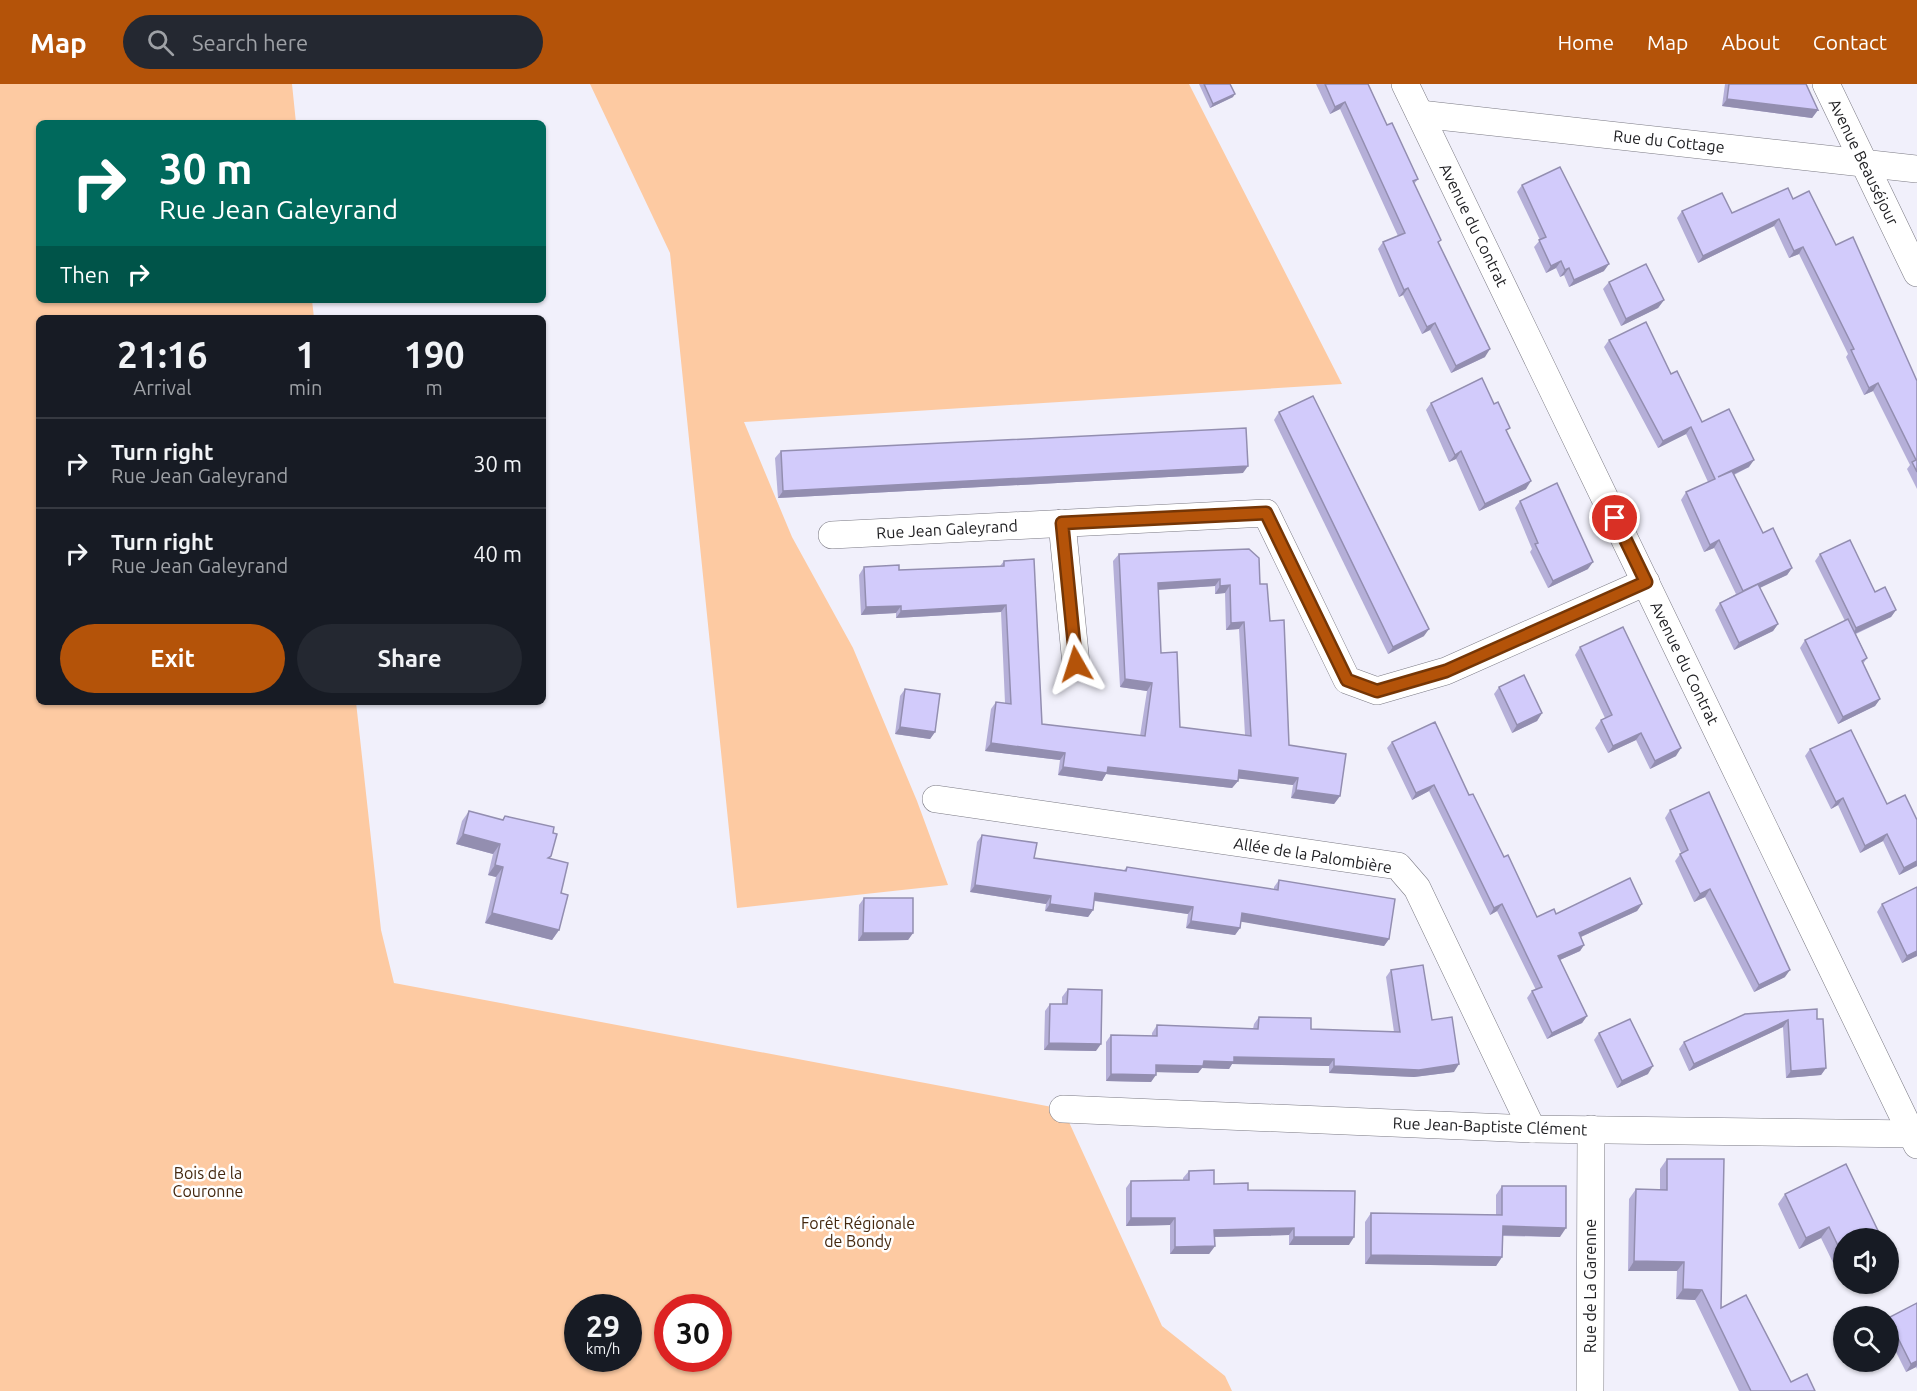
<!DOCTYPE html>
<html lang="en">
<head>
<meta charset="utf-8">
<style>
  body { margin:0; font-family:Ubuntu,sans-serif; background:#242831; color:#f1f3f6; height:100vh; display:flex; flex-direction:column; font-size:22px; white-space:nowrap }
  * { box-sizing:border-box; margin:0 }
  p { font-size:20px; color:#9ea1a6 }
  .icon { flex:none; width:33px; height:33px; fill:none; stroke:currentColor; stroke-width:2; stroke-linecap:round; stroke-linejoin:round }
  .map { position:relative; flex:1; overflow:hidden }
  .side { position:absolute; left:36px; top:231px; width:510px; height:390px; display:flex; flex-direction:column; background:#171b24; border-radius:9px; box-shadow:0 2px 4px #0004 }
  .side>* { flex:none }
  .banner { position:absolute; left:36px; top:36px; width:510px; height:183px; border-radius:9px; box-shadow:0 2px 4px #0004; background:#00695c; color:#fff; overflow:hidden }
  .tools { position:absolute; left:1833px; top:1144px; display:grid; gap:12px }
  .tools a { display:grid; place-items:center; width:66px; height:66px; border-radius:50%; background:#171b24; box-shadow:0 2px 4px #0004; font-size:30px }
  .speed { position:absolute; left:564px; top:1210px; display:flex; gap:12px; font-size:30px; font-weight:700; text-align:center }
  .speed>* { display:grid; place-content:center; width:78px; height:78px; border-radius:50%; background:#171b24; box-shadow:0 2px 4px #0004; line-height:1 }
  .speed small { font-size:15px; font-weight:400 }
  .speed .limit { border:9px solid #d22; background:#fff; color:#111 }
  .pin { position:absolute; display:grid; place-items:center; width:51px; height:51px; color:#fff; margin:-26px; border:3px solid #fff; border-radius:50%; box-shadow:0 2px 6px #0007 }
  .me { position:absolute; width:66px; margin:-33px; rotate:354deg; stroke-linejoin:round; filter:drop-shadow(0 0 4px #0008) }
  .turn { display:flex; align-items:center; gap:21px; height:126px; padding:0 24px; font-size:27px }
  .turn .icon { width:78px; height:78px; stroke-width:2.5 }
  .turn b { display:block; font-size:42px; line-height:51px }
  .then { display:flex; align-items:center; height:57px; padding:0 24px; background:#0003; gap:12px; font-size:22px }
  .eta { display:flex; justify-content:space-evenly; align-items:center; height:102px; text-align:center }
  .eta b { font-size:36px; font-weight:700; line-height:42px }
  .cta { display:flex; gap:12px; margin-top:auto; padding:12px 24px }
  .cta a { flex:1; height:69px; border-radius:36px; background:#b45309; color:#fff; font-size:24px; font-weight:700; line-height:69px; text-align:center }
  .cta a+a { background:#242831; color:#f1f3f6 }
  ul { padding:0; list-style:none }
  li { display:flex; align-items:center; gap:18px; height:90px; padding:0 24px; border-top:2px solid #363941 }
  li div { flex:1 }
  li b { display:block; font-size:22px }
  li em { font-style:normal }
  header { display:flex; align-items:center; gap:36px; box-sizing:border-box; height:84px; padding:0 30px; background:#b45309; color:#fff }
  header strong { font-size:28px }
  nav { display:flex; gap:33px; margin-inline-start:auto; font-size:21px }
  .search { width:420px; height:54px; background:#242831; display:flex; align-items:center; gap:15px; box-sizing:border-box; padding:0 21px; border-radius:33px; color:#9ea1a6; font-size:22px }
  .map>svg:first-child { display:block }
  .green { fill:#fdcaa2; fill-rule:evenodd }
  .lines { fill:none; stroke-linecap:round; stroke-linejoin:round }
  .minor-casing { stroke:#7b7a84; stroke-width:28 }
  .minor { stroke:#fff; stroke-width:27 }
  .wall { fill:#b5afd8; fill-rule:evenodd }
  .shaded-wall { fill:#938eb0 }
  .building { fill:#d2cbfb; stroke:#938eb0; stroke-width:1.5; fill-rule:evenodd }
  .route-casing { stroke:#753606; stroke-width:15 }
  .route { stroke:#b45309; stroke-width:10 }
  .labels { text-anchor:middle; stroke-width:5; stroke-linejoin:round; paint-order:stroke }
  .street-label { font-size:16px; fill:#212124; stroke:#fff }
  .park-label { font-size:16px; fill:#44280f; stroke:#fff }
</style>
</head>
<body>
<header>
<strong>Map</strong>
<div class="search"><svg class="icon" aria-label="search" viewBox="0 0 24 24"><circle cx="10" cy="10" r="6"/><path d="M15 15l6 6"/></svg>Search here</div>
<nav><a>Home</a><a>Map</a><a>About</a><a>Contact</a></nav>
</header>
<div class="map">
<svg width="1917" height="1307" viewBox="0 0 1917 1307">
  <rect width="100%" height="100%" fill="#f1f0fb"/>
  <g class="green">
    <path d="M0 0H292L296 39H39V216H312L314 234H39V618H356L381 846 394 899 1063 1025 1162 1242 1225 1292 1232 1307H0ZM578 1224H628V1275H578ZM668 1224H718V1275H668Z"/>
    <path d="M590 0H1189L1342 300 744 338 792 453 853 564 917 717 948 801 737 824 670 169Z"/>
  </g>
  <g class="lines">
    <defs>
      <g id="minor">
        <path d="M1405 0 1917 1061"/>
        <path d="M1826 0 1917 189"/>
        <path d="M1420 30 1917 85"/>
        <path d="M1062 439 1076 580"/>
        <path d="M832 451 1266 429 1347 596 1377 607 1446 587 1646 498"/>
        <path d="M936 715 1398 782 1417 804 1532 1045"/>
        <path d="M1063 1025 1532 1045 1917 1050"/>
        <path d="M1590 1307 1591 1045"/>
      </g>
    </defs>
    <use href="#minor" class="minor-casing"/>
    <use href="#minor" class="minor"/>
  </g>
  <g class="wall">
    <path d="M1199 0H1230L1233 13 1210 24Z"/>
    <path d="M1316 0H1368L1387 41 1418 95 1414 100 1485 273 1451 289 1430 246 1422 250 1403 211 1399 213 1378 165 1383 158 1398 152 1340 25 1330 30Z"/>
    <path d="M1725 0H1806L1818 26 1812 34 1722 22Z"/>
    <path d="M1522 101 1604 187 1569 203 1564 191 1560 193 1556 184 1546 189 1534 163 1540 156 1517 108Z"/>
    <path d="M1793 115 1836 161 1917 297V405L1907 385 1910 381 1873 307 1864 311 1846 273 1848 270 1799 170 1789 174 1774 142 1698 179 1677 134 1682 127 1732 129Z"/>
    <path d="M1609 198 1664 216 1658 224 1621 242 1603 205Z"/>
    <path d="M1609 256 1671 290 1702 338 1749 383 1734 391 1763 449 1792 484 1787 491 1760 504 1778 540 1773 547 1734 566 1715 526 1720 519 1736 510 1714 464 1704 468 1681 416 1686 408 1708 398 1686 350 1658 364 1604 263Z"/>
    <path d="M1431 319 1507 348 1526 405 1479 427 1456 375 1449 378 1426 326Z"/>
    <path d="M1279 328 1424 552 1388 570 1274 336Z"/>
    <path d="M781 367 1243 389 778 414 775 374Z"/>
    <path d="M1520 417 1588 485 1548 504 1530 468 1532 465 1515 424Z"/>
    <path d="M1119 470 1260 500 1270 537 1289 661 1340 712 1334 720 1291 714 1293 701 1238 694V697L1232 704 1106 690 1102 697 1058 691 1060 676 985 667 991 625 996 618 1005 619 1001 528 896 534V529L861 531 859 491 864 483 899 486 1000 482 1004 477 1042 640 1140 652 1147 607 1120 603 1113 477ZM1215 502V510L1225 509 1226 546 1239 545 1245 651 1180 643 1161 569 1158 506Z"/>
    <path d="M1820 470 1875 508 1896 526 1891 533 1856 550 1867 574 1863 580 1880 615 1875 622 1838 640 1800 564 1805 556 1845 537 1815 477Z"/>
    <path d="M1580 563 1676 672 1650 685 1636 656 1608 669 1595 644 1601 636 1605 634 1575 571Z"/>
    <path d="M1499 603 1542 629 1537 637 1512 649 1494 610Z"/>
    <path d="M905 605 935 648 930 655 895 650 900 612Z"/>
    <path d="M1392 658 1469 711 1537 833 1556 830 1642 820 1637 827 1581 853 1584 861 1580 867 1560 876 1587 932 1582 939 1547 955 1527 914 1532 907 1536 906 1497 827 1490 831 1429 707 1412 716 1387 664Z"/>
    <path d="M1810 665 1887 720 1917 736V782L1899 791 1883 757 1860 769 1838 721 1831 725 1805 672Z"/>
    <path d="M1670 726 1785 893 1754 908 1705 813 1694 818 1675 777 1681 769 1665 734Z"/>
    <path d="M469 727 502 736 505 732 553 749 551 772 550 775 561 809 559 846 552 856 485 839 496 793 488 791 493 770 456 760 462 737Z"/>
    <path d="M982 751 1034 774 1124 786 1127 783 1274 806V803L1279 796 1389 855 1384 862 1241 837 1240 844 1235 851 1186 844 1188 830 1094 817 1093 826 1088 833 1045 827 1046 820 970 808 977 758Z"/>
    <path d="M1917 803V872L1902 879 1877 828 1882 820Z"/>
    <path d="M864 814 913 849 908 856 858 857 859 821Z"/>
    <path d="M1391 886 1432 936 1454 988 1414 993 1329 989V982L1232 980 1229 985 1202 984 1198 989 1156 988 1151 998 1106 997V958L1111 951 1152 952V949L1157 941 1253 945 1254 940 1259 933 1311 945 1394 948 1386 893Z"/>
    <path d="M1068 905 1096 967 1044 966 1045 927 1050 920H1062V913Z"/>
    <path d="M1745 930 1817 935 1826 984 1821 991 1786 994 1783 943 1689 987 1679 965 1684 958Z"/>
    <path d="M1599 949 1648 990 1617 1004 1594 956Z"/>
    <path d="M1667 1075 1721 1224 1791 1298 1815 1307H1739L1695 1216 1676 1215 1677 1187H1628L1629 1115 1636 1105 1660 1106V1085Z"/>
    <path d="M1189 1087 1214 1100 1248 1106 1349 1161H1289V1151L1214 1153 1215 1162 1209 1170H1170V1141L1126 1142V1104L1131 1097 1183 1096V1094Z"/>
    <path d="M1502 1102 1560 1153 1503 1152 1502 1173 1496 1182 1365 1180V1138L1371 1129 1496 1131V1111Z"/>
    <path d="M1785 1110 1844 1155V1192L1840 1193 1821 1154 1799 1165 1778 1120Z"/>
    <path d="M1917 1219V1285L1916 1283 1906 1288 1888 1252V1234Z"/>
  </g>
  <g class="shaded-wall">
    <path d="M1235 10 1233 13 1210 24 1213 20Z"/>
    <path d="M1727 15 1818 26 1812 34 1722 22Z"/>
    <path d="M1345 18 1340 25 1330 30 1335 23Z"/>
    <path d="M1779 135 1774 142 1698 179 1703 172Z"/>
    <path d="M1803 163 1799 170 1789 174 1794 167Z"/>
    <path d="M1561 177 1556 184 1546 189 1551 182Z"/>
    <path d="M1609 180 1604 187 1569 203 1574 196Z"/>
    <path d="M1569 184 1564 191 1560 193 1565 186Z"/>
    <path d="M1408 204 1403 211 1399 213 1404 206Z"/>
    <path d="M1664 216 1658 224 1621 242 1626 235Z"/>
    <path d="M1435 239 1430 246 1422 250 1427 243Z"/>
    <path d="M1490 265 1485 273 1451 289 1456 282Z"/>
    <path d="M1878 299 1873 307 1864 311 1869 304Z"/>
    <path d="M1691 343 1686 350 1658 364 1663 357Z"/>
    <path d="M1461 367 1456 375 1449 378 1455 371Z"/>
    <path d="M1754 376 1749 383 1713 400 1718 393Z"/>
    <path d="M1248 382 1243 389 778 414 783 407Z"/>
    <path d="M1531 397 1526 405 1479 427 1485 420Z"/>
    <path d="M1719 456 1714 464 1704 468 1710 461Z"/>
    <path d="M1593 478 1588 485 1548 504 1553 497Z"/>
    <path d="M1792 484 1787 491 1738 514 1743 507Z"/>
    <path d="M1220 495 1215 502 1153 506 1158 499Z"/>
    <path d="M1230 501 1225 509 1215 510 1220 502Z"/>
    <path d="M1006 521 1001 528 896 534 901 527Z"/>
    <path d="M901 522 896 529 861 531 866 523Z"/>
    <path d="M1896 526 1891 533 1852 551 1856 544Z"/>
    <path d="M1244 538 1239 545 1226 546 1231 539Z"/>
    <path d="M1778 540 1773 547 1734 566 1739 559Z"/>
    <path d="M1429 545 1424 552 1388 570 1393 563Z"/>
    <path d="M1125 595 1152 599 1147 607 1120 603Z"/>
    <path d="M1880 615 1875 622 1838 640 1843 633Z"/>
    <path d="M1542 629 1537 637 1512 649 1517 641Z"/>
    <path d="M900 643 935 648 930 655 895 650Z"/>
    <path d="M1641 649 1636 656 1608 669 1613 662Z"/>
    <path d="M991 659 1065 669 1060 676 985 667Z"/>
    <path d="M1681 664 1676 672 1650 685 1655 677Z"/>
    <path d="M1063 683H1108L1238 697 1232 704 1106 690 1102 697 1058 691Z"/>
    <path d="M1239 686 1298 694 1293 701 1234 694Z"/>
    <path d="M1434 701 1429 707 1412 716 1416 709Z"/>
    <path d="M1296 706 1340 712 1334 720 1291 714Z"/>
    <path d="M1843 714 1838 721 1831 725 1836 718Z"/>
    <path d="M463 750 500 760 493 770 456 760Z"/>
    <path d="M1887 750 1883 757 1860 769 1865 762Z"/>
    <path d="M1917 777V782L1899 791 1904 784Z"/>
    <path d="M495 781 503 783 496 793 488 791Z"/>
    <path d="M975 801 1051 812 1046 820 970 808Z"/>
    <path d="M1710 805 1705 813 1694 818 1700 810Z"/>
    <path d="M1095 809 1193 823 1188 830 1090 816Z"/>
    <path d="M1050 820 1093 826 1088 833 1045 827Z"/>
    <path d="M1502 820 1497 827 1490 831 1494 824Z"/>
    <path d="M1642 820 1637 827 1574 856 1579 849Z"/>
    <path d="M492 829 559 846 552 856 485 839Z"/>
    <path d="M1242 829 1389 855 1384 862 1237 837Z"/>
    <path d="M1191 837 1240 844 1235 851 1186 844Z"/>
    <path d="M863 849H913L908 856 858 857Z"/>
    <path d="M1584 861 1580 867 1553 879 1558 872Z"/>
    <path d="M1917 867V872L1902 879 1907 872Z"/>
    <path d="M1790 886 1785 893 1754 908 1759 901Z"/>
    <path d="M1587 932 1582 939 1547 955 1552 949Z"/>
    <path d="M1788 936 1783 943 1689 987 1694 980Z"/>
    <path d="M1049 959 1101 960 1096 967 1044 966Z"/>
    <path d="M1234 973 1334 975 1329 982 1232 980 1229 985 1202 984 1198 989 1151 988 1156 981 1204 977Z"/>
    <path d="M1459 980 1454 988 1414 993 1329 989 1334 982Z"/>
    <path d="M1653 982 1648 990 1617 1004 1622 997Z"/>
    <path d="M1826 984 1821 991 1786 994 1791 987Z"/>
    <path d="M1111 990 1156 991 1151 998 1106 997Z"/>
    <path d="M1131 1134H1175L1170 1141 1126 1142Z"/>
    <path d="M1503 1142 1566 1144 1560 1153 1497 1151Z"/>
    <path d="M1829 1143 1821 1154 1799 1165 1806 1154Z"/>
    <path d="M1294 1144 1289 1151 1209 1153 1214 1146Z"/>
    <path d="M1294 1153H1354L1349 1161H1289Z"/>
    <path d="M1215 1162 1209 1170H1170L1175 1163Z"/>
    <path d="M1371 1171 1502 1173 1496 1182 1365 1180Z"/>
    <path d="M1634 1177 1684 1178 1677 1187H1628Z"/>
    <path d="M1683 1205 1702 1206 1695 1216 1676 1215Z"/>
    <path d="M1917 1277V1281L1916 1283 1906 1288 1911 1280Z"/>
  </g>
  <g class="building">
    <path d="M1204 0H1230L1235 10 1213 20Z"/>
    <path d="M1325 0H1368L1387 41 1392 39 1418 95 1413 97 1441 156 1438 158 1490 265 1456 282 1435 239 1427 243 1408 204 1404 206 1383 158 1405 149 1345 18 1335 23Z"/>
    <path d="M1729 0H1806L1818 26 1727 15Z"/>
    <path d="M1560 83 1609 180 1574 196 1569 184 1565 186 1561 177 1551 182 1539 156 1546 153 1522 101Z"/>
    <path d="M1788 104 1793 115 1809 107 1836 161 1853 153 1917 297V388L1912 378 1916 376 1878 299 1869 304 1851 266 1854 265 1803 163 1794 167 1779 135 1703 172 1682 127 1722 109 1732 129Z"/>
    <path d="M1646 180 1664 216 1626 235 1609 198Z"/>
    <path d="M1646 238 1671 290 1677 287 1702 338 1729 325 1754 376 1718 393 1732 387 1763 449 1773 444 1792 484 1743 507 1719 456 1710 461 1686 408 1715 395 1691 343 1663 357 1609 256Z"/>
    <path d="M1482 294 1494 320 1498 318 1510 344 1506 346 1531 397 1485 420 1461 367 1455 371 1431 319Z"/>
    <path d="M1313 312 1429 545 1393 563 1279 328Z"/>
    <path d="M1246 344 1248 382 783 407 781 367Z"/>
    <path d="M1557 399 1593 478 1553 497 1535 460 1538 459 1520 417Z"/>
    <path d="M1850 456 1875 508 1885 503 1896 526 1856 544 1820 470Z"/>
    <path d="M1249 465 1259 474 1260 500H1267L1270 537 1284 536 1289 661 1346 670 1340 712 1296 706 1298 694 1239 686 1238 697 1108 683 1107 689 1063 683 1065 669 991 659 996 618 1011 620 1006 521 901 527V522L866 523 864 483 899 481V486L1004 482V477L1034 475 1042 640 1145 652 1152 599 1125 595 1119 470ZM1220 495V502L1230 501 1231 539 1244 538 1251 652 1180 643 1177 568 1161 569 1158 499Z"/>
    <path d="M1758 500 1778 540 1739 559 1720 519Z"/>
    <path d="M1848 535 1867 574 1862 577 1880 615 1843 633 1805 556Z"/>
    <path d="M1623 543 1681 664 1655 677 1641 649 1613 662 1601 636 1612 631 1580 563Z"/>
    <path d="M1524 591 1542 629 1517 641 1499 603Z"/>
    <path d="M905 605 940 610 935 648 900 643Z"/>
    <path d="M1435 638 1469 711 1473 710 1504 773 1508 771 1537 833 1554 825 1556 830 1630 794 1642 820 1579 849 1584 861 1558 872 1587 932 1552 949 1532 907 1542 903 1502 820 1494 824 1434 701 1416 709 1392 658Z"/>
    <path d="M1851 646 1887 720 1905 711 1917 736V777L1904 784 1887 750 1865 762 1843 714 1836 718 1810 665Z"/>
    <path d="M1709 708 1790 886 1759 901 1710 805 1700 810 1680 770 1688 766 1670 726Z"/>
    <path d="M469 727 503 736 505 732 554 743 553 749 557 750 551 772 548 774 568 779 561 809 568 811 559 846 492 829 503 783 495 781 500 760 463 750Z"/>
    <path d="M982 751 1037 759 1034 774 1126 787 1127 783 1278 806 1279 796 1395 815 1389 855 1242 829 1240 844 1191 837 1193 823 1095 809 1093 826 1050 820 1051 812 975 801Z"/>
    <path d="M1917 803V867L1907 872 1882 820Z"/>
    <path d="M864 814H913V849H863Z"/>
    <path d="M1423 881 1432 936 1452 933 1459 980 1419 986 1334 982V975L1234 973V978L1204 977 1203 982 1156 981V991L1111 990V951L1157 952V941L1258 945 1259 933 1311 934V945L1400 948 1391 886Z"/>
    <path d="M1068 905 1102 906 1101 960 1049 959 1050 920H1067Z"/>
    <path d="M1817 925V935H1823L1826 984 1791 987 1788 936 1694 980 1684 958 1745 930Z"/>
    <path d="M1630 935 1653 982 1622 997 1599 949Z"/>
    <path d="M1667 1075H1724L1721 1224 1746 1211 1791 1298 1807 1290 1815 1307H1751L1702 1206 1683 1205 1684 1178 1634 1177 1636 1105 1667 1106Z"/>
    <path d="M1846 1080 1882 1155H1844V1174L1829 1143 1806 1154 1785 1110Z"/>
    <path d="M1214 1086V1100L1248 1099V1106L1355 1107 1354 1153H1294V1144L1214 1146 1215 1162 1175 1163V1134H1131V1097L1189 1096V1087Z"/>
    <path d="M1502 1102H1566V1144L1503 1142 1502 1173 1371 1171V1129L1502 1131Z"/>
    <path d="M1917 1219V1277L1911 1280 1888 1234Z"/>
  </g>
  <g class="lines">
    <defs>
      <path id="route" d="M1076 580 1062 439 1266 429 1347 596 1377 607 1446 587 1646 498 1615 434"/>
    </defs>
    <use href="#route" class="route-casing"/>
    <use href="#route" class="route"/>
  </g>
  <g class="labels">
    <g class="street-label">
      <text transform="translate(1669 57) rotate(6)" y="6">Rue du Cottage</text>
      <text transform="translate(1864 78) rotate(64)" y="6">Avenue Beauséjour</text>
      <text transform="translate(1474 141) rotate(64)" y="6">Avenue du Contrat</text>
      <text transform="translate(947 445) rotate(-3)" y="6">Rue Jean Galeyrand</text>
      <text transform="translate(1685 579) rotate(64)" y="6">Avenue du Contrat</text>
      <text transform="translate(1313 771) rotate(9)" y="6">Allée de la Palombière</text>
      <text transform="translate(1490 1042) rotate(2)" y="6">Rue Jean-Baptiste Clément</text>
      <text transform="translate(1590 1202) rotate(-90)" y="6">Rue de La Garenne</text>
    </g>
    <g class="park-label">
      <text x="208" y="1095">Bois de la<tspan x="208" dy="18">Couronne</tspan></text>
      <text x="858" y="1145">Forêt Régionale<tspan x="858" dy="18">de Bondy</tspan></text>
    </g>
  </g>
</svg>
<div class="tools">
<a><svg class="icon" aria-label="sound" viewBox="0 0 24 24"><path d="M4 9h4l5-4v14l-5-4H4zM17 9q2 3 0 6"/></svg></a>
<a><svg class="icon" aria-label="search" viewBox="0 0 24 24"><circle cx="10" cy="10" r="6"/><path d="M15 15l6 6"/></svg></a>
</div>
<div class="speed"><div>29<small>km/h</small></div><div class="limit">30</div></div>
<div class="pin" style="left:1615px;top:434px;background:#d93025"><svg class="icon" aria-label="arrive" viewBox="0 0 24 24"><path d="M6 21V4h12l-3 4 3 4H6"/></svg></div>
<svg class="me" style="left:1076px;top:580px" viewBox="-20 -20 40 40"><path d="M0-17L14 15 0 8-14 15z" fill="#b45309" stroke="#fff" stroke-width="4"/></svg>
<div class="banner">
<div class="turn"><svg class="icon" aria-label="right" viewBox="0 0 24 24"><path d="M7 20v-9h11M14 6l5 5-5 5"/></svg><div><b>30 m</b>Rue Jean Galeyrand</div></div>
<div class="then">Then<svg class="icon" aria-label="right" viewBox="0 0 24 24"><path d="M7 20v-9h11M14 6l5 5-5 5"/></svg></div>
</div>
<section class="side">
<div class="eta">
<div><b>21:16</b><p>Arrival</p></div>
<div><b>1</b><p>min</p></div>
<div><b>190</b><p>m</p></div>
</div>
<ul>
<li><svg class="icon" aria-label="right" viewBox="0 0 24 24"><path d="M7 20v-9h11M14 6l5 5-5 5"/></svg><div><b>Turn right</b><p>Rue Jean Galeyrand</p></div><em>30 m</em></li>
<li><svg class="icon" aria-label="right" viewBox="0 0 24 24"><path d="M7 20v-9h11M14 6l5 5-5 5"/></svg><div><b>Turn right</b><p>Rue Jean Galeyrand</p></div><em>40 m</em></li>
</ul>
<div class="cta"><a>Exit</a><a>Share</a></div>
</section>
</div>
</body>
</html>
